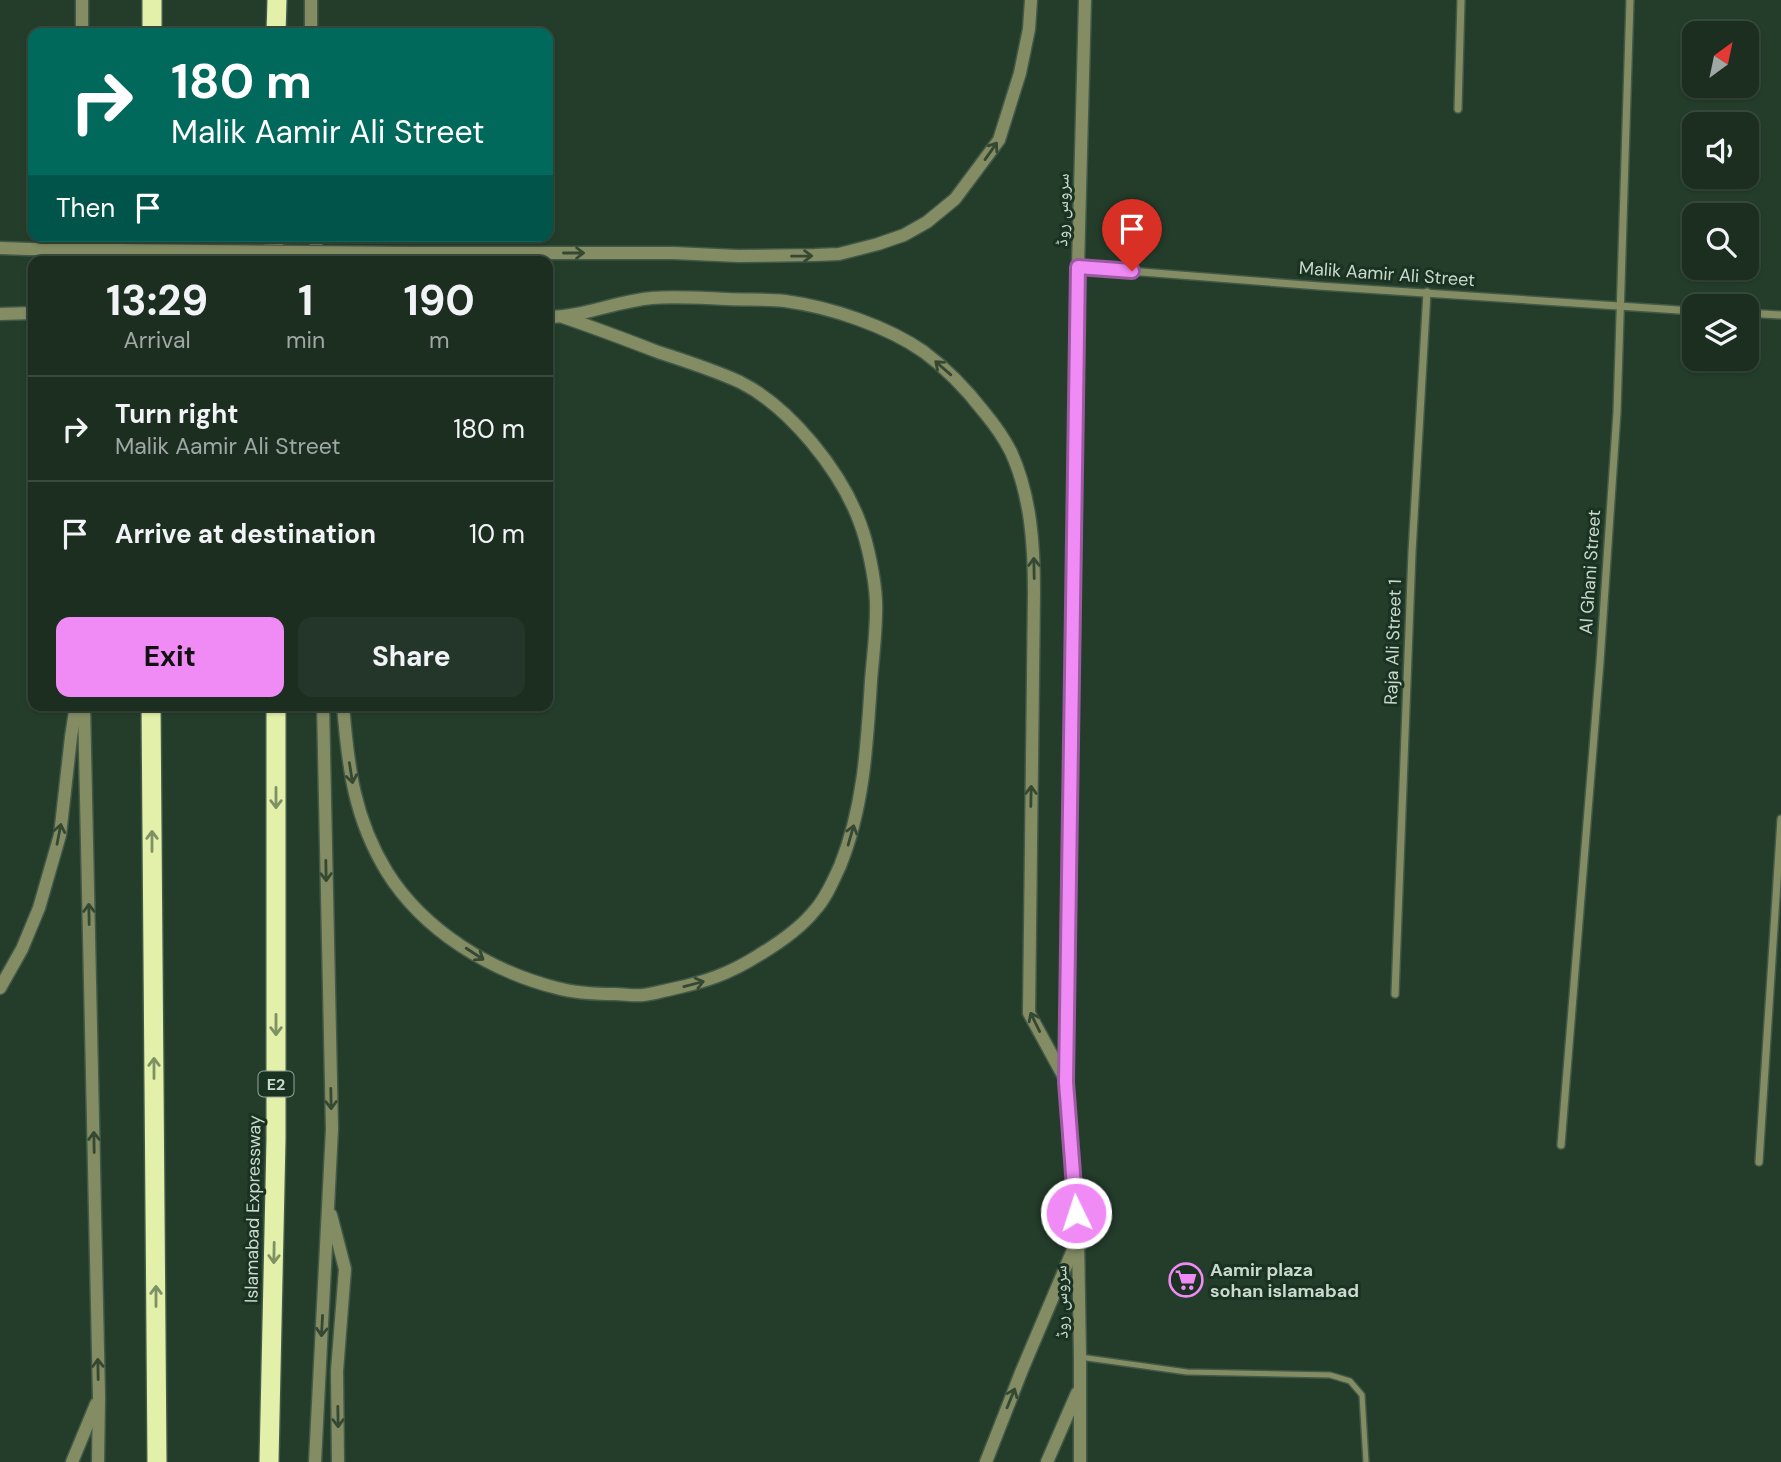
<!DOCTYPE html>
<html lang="en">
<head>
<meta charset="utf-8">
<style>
  body { margin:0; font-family:"DM Sans","Noto Naskh Arabic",sans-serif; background:#243629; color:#f1f3f6; height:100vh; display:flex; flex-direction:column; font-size:26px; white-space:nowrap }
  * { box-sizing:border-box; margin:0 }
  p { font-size:23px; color:#a0a8a5 }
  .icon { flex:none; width:38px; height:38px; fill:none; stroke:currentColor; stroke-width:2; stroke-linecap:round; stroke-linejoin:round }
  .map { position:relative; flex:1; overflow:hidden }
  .side { position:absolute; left:28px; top:256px; width:525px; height:455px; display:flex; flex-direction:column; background:#1b2e20; border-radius:14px; box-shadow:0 2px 5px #0004,0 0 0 2px #394a3e }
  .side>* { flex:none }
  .guide { position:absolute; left:28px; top:28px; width:525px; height:214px; border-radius:14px; box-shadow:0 2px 5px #0004,0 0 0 2px #394a3e; background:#00695c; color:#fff; overflow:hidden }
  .needle { width:46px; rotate:33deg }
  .controls { position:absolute; left:1682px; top:21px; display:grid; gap:14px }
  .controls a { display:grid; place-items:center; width:77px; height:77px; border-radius:14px; background:#1b2e20; box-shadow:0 2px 5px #0004,0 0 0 2px #394a3e; font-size:35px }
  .pin { position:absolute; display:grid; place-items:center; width:60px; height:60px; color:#fff; margin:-72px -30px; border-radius:50% 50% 50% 0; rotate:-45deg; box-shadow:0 0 7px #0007 }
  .pin .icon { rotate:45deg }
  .me { position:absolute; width:77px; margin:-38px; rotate:356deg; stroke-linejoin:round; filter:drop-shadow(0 0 5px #0008) }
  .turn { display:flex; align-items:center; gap:24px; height:147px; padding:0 28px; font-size:32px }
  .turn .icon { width:91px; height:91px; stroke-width:2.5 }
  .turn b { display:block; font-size:49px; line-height:60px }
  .then { display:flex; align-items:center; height:66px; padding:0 28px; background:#0003; gap:14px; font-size:26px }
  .eta { display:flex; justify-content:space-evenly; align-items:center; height:119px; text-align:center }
  .eta b { font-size:42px; font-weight:700; line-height:49px }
  .primary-button { display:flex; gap:14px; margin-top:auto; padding:14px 28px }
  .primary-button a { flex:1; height:80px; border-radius:14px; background:#f08bf6; color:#111; font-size:28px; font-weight:700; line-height:80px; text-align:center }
  .primary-button a+a { background:#243629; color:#f1f3f6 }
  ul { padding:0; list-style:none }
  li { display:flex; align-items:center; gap:21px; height:105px; padding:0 28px; border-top:2px solid #394a3e }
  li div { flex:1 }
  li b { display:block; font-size:26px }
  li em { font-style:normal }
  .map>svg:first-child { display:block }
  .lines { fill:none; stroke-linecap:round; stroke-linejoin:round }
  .service-casing { stroke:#425948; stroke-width:8 }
  .minor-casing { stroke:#425948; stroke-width:10 }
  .tertiary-casing { stroke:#425948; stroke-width:15 }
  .trunk-casing { stroke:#425948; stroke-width:22 }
  .service { stroke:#848c64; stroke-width:5 }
  .minor { stroke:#848c64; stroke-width:7 }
  .tertiary { stroke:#848c64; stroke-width:12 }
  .trunk { stroke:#e2f0a9; stroke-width:19 }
  .tertiary-bridge-casing { stroke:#425948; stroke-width:15; stroke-linecap:butt }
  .tertiary-bridge { stroke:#848c64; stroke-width:12 }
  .oneway { stroke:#344832 }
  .oneway2 { stroke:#7e9165 }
  .route-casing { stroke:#9c5aa0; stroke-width:18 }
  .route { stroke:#f08bf6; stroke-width:12 }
  .labels { text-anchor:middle; stroke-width:6; stroke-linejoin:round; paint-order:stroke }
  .shield { fill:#1a3221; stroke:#95a799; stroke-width:2 }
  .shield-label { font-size:16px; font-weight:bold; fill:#cad9cd }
  .street-label { font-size:18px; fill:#cad9cd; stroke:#1a3221 }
  .poi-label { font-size:18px; font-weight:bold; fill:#cad9cd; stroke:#1a3221; text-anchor:start }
</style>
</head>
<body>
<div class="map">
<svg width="1781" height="1462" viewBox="0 0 1781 1462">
  <rect width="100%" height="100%" fill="#243d2b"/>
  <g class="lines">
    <defs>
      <path id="service" d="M1080 1357 1187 1372 1330 1375 1350 1381 1362 1395 1366 1462"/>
      <g id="minor">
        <path d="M1458 109 1461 0"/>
        <path d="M1078 267 1319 286 1694 311"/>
        <path d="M1746 313 1781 315"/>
        <path d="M1395 994 1412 552 1427 292"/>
        <path d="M1561 1145 1600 662 1617 412 1630 0"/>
        <path d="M1759 1162 1781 819"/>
      </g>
      <g id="tertiary">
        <path d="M82 0V33"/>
        <path d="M311 0V33"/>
        <path d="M83 236V261"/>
        <path d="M316 236V261"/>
        <path d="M0 248 28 249"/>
        <path d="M408 253H673L738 256 815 255 839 254 878 244 904 235 927 222 955 199 999 140 1020 73 1029 29 1031 0"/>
        <path d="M0 314 33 313"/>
        <path d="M548 317C583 317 617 301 652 298 676 296 702 298 727 299 746 300 766 299 785 301 830 307 887 326 924 352 947 369 967 390 984 412 994 424 1004 438 1011 452 1031 496 1034 545 1034 592L1029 1013 1065 1079"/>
        <path d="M84 705 99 1397 98 1462"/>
        <path d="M343 705C348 767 354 818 387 872 424 931 490 971 557 988 575 993 595 994 614 994 624 994 634 996 643 995 653 994 662 991 672 989 705 982 729 974 759 955 779 943 800 929 815 910 826 898 833 881 840 866 864 807 867 744 871 681 873 655 877 627 876 601 875 579 868 544 860 523 841 471 790 407 740 382 714 370 686 361 658 352 627 340 595 328 563 317"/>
        <path d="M0 988 22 949 39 908 60 835 71 737 76 705"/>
        <path d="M331 1215 345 1269 337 1371 338 1462"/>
        <path d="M72 1462 96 1404"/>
        <path d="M315 1462 332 1129 323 705"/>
        <path d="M986 1462 1022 1370 1075 1245"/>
        <path d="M1047 1462 1077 1393"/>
        <path d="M1080 1462V1357L1078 1239 1066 1082 1078 267 1085 0"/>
      </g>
      <g id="trunk">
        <path d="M152 33V0"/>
        <path d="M276 33 277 0"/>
        <path d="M273 236 274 261"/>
        <path d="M151 261V236"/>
        <path d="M151 705 157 1462"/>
        <path d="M269 1462 276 1139V705"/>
      </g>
    </defs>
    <use href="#service" class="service-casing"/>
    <use href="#minor" class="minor-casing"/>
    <use href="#tertiary" class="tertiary-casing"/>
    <use href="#trunk" class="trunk-casing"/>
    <use href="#service" class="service"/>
    <use href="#minor" class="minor"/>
    <use href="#tertiary" class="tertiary"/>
    <use href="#trunk" class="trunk"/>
    <defs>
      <path id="tertiary-bridge" d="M28 249 408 253"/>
    </defs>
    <use href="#tertiary-bridge" class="tertiary-bridge-casing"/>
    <use href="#tertiary-bridge" class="tertiary-bridge"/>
  </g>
  <defs><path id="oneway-shaft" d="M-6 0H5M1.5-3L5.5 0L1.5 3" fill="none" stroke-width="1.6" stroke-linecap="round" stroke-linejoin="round" transform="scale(1.75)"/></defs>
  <g class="oneway">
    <use href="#oneway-shaft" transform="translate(991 151) rotate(-55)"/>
    <use href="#oneway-shaft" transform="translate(574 253)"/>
    <use href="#oneway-shaft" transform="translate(802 256) rotate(-1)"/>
    <use href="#oneway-shaft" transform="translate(943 368) rotate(-139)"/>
    <use href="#oneway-shaft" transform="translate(1034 568) rotate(-91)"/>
    <use href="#oneway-shaft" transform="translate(351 773) rotate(81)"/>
    <use href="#oneway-shaft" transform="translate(1031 796) rotate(-89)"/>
    <use href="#oneway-shaft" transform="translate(59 834) rotate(-79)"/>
    <use href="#oneway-shaft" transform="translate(851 835) rotate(-74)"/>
    <use href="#oneway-shaft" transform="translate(326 871) rotate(89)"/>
    <use href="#oneway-shaft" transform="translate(89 914) rotate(-91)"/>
    <use href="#oneway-shaft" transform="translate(475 954) rotate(33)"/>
    <use href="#oneway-shaft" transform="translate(694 984) rotate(-15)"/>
    <use href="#oneway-shaft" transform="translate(1035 1022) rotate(-116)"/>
    <use href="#oneway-shaft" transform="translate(331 1099) rotate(89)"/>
    <use href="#oneway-shaft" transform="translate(94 1142) rotate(-91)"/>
    <use href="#oneway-shaft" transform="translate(322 1326) rotate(93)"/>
    <use href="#oneway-shaft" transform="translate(98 1369) rotate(-91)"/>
    <use href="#oneway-shaft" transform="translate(1011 1398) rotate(-68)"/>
    <use href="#oneway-shaft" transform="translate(338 1417) rotate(89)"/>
  </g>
  <g class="oneway2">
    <use href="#oneway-shaft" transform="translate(276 798) rotate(90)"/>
    <use href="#oneway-shaft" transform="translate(152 841) rotate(-90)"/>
    <use href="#oneway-shaft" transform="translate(276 1025) rotate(90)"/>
    <use href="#oneway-shaft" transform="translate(154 1068) rotate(-90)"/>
    <use href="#oneway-shaft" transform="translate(274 1253) rotate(91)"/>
    <use href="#oneway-shaft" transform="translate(156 1296) rotate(-90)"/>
  </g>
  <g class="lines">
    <defs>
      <path id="route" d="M1076 1213 1066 1082 1078 267 1132 271"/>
    </defs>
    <use href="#route" class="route-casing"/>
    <use href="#route" class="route"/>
  </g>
  <defs>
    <symbol id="supermarket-ring" viewBox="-11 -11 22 22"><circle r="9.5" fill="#1a3221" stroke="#f08bf6" stroke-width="1.5"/><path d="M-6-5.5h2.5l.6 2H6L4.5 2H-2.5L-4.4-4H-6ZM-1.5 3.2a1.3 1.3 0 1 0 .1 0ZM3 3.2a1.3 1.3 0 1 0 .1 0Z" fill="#f08bf6"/></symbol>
  </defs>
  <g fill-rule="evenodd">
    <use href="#supermarket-ring" x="1167" y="1261" width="38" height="38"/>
  </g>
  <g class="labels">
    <rect class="shield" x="258.5" y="1071.5" width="35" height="25" rx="5"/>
    <g class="shield-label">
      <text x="276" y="1090">E2</text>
    </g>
    <g class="street-label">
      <text transform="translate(1062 210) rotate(-89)" y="6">سروس روڈ</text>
      <text transform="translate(1387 274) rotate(4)" y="6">Malik Aamir Ali Street</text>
      <text transform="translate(1590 572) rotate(-86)" y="6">Al Ghani Street</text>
      <text transform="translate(1393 642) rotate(-88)" y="6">Raja Ali Street 1</text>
      <text transform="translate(253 1209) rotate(-89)" y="6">Islamabad Expressway</text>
      <text transform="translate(1061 1302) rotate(-91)" y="6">سروس روڈ</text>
    </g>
    <g class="poi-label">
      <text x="1210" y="1276">Aamir plaza<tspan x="1210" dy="21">sohan islamabad</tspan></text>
    </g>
  </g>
</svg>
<div class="controls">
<a><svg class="needle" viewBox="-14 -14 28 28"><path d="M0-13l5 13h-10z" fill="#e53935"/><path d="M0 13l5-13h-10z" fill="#a0a8a5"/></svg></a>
<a><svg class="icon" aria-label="sound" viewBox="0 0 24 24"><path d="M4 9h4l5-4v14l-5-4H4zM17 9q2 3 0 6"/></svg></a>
<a><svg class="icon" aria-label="search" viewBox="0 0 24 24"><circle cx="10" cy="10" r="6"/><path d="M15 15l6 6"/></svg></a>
<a><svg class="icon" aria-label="layers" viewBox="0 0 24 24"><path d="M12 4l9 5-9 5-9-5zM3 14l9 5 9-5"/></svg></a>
</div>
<div class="pin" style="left:1132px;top:271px;background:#d93025"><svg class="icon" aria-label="arrive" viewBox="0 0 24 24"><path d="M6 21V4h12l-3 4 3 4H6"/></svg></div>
<svg class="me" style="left:1076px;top:1213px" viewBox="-20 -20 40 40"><circle r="17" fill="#f08bf6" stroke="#fff" stroke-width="3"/><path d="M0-11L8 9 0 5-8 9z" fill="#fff"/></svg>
<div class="guide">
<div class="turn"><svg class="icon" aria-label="right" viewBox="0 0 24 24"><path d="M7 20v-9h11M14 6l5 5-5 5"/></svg><div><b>180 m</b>Malik Aamir Ali Street</div></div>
<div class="then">Then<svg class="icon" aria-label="arrive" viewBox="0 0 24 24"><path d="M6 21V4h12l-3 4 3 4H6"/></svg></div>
</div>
<section class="side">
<div class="eta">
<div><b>13:29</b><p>Arrival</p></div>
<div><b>1</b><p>min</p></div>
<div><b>190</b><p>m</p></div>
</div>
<ul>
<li><svg class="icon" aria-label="right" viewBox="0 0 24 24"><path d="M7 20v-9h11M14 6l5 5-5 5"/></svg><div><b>Turn right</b><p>Malik Aamir Ali Street</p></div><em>180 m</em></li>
<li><svg class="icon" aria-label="arrive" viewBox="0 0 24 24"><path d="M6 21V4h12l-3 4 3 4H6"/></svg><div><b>Arrive at destination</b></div><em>10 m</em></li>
</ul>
<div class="primary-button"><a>Exit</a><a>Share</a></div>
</section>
</div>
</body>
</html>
